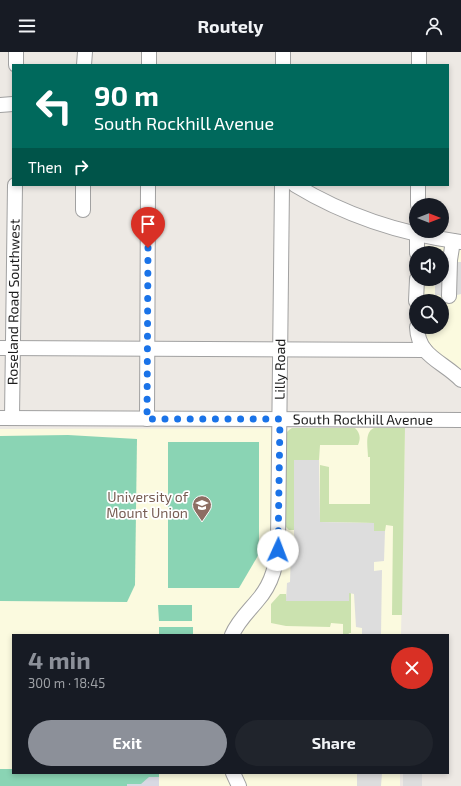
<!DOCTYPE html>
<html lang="en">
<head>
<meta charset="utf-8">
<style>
  body { margin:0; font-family:"Exo 2",sans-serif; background:#20242c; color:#f1f3f6; height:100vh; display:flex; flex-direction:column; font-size:15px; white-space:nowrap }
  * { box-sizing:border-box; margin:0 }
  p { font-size:13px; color:#9ea1a6 }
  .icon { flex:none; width:22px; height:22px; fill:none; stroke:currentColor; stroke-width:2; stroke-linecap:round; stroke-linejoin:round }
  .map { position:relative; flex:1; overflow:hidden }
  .sheet { position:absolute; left:12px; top:582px; width:437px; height:140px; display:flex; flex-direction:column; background:#171b24; border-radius:0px; box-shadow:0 2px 6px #0003 }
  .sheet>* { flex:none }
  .banner { position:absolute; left:12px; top:12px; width:437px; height:122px; border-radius:0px; box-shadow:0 2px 6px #0003; background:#00695c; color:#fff; overflow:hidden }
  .needle { width:26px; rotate:90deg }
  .fabs { position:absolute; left:409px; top:146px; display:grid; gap:8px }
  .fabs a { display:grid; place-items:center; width:40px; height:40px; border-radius:50%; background:#171b24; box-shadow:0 2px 6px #0003; font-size:20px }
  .pin { position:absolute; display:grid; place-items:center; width:34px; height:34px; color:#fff; margin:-41px -17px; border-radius:50% 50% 50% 0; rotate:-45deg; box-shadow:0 0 4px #0007 }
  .pin .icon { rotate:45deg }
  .me { position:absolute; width:44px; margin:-22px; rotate:2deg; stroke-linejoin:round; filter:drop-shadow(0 0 3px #0008) }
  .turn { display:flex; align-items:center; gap:14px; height:84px; padding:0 16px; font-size:18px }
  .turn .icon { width:52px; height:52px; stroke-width:2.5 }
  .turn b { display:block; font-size:28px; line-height:34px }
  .then { display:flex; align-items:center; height:38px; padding:0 16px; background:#0003; gap:8px; font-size:15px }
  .round { display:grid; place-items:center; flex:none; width:42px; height:42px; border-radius:21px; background:#20242c }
  .head { display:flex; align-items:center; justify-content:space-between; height:68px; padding:0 16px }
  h1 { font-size:24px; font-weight:700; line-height:30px; color:#8c9099 }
  .button { display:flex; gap:8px; margin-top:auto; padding:8px 16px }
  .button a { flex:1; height:46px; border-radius:24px; background:#8c9099; color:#fff; font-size:16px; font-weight:700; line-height:46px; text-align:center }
  .button a+a { background:#20242c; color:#f1f3f6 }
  header { display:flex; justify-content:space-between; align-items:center; height:52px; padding:0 16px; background:#171b24; font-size:18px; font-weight:700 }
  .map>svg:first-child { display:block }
  .education { fill:#fbfadf }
  .grass { fill:#cbe2af }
  .pitch { fill:#8ad4b4 }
  .parking { fill:#ddd }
  .plaza { fill:#d8d9e3 }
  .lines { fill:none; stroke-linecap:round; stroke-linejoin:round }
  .minor-casing { stroke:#a1a1a1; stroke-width:16 }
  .minor { stroke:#fff; stroke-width:14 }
  .route { stroke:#1a73e8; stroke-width:7; stroke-dasharray:0 12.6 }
  .labels { text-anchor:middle; stroke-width:3.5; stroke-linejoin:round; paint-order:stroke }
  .street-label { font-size:14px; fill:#1d1d1d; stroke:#fff }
  .education-label { font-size:14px; fill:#785e54; stroke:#fff; text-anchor:end }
</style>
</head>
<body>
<header><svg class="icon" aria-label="menu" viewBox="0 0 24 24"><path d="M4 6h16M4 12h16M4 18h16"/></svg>Routely<svg class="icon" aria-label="person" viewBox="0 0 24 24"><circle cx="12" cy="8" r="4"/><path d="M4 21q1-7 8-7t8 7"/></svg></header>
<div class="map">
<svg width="461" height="734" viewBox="0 0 461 734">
  <rect width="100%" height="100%" fill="#ede9e4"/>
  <g class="education">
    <path d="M425 193 461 197V319L428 293 424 282V275H442V249H424V227H442V201H425Z"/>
    <path d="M405 376 401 583H13V721H400V734H0V377Z"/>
  </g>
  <g class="grass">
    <path d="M292 376H355C360 381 361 386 358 393H320L319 408H294V478H289L286 475V381L289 378Z"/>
    <path d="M374 376H405L402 563H392L393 474 386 473 385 479H374V471L320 470V413L329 415V452H370V405H368C368 396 364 380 374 376Z"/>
    <path d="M290 489 295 490 297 497H291V504L285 503 286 490Z"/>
    <path d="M349 541H351V581H349L348 583H343V572L331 571 330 575 286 574 271 571V552L280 542H286L287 549H349Z"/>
  </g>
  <g class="pitch">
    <path d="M68 383 137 387 135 533 127 550 0 549V384Z"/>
    <path d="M168 390H259V502L239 536H168Z"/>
    <path d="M158 553H192V569H159Z"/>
    <rect x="159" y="575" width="34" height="8"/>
    <path d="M0 717H13V721H159V734H0Z"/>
  </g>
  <g class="parking">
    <path d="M442 210H461V242L457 243 456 247H445L439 243H435V227H442Z"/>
    <path d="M294 408H319L320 470 374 471V479H385L384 509 374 510V519L382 518 381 583H362V576L356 575 354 542 349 541V549H286L287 531 290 530 291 497H297L294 483Z"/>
    <path d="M357 721H382L381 734H357Z"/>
    <path d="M403 721 422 722V734H403Z"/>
  </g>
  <path class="plaza" d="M149 725H159V734H127V732H141Z"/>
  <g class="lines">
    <defs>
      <g id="minor">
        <path d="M16 13V0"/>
        <path d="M84 13 85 0"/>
        <path d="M149 13V0"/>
        <path d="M283 13V0"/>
        <path d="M419 13V0"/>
        <path d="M0 53 13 52"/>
        <path d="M83 133V158"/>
        <path d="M295 133C346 164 402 182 461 190"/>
        <path d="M418 153V133"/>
        <path d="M417 201V179"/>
        <path d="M449 244 450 208 453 189"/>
        <path d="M416 249 417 227"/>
        <path d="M417 275C418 305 443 309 461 328"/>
        <path d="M0 296 425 298"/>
        <path id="s1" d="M0 366 461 368"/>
        <path id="s2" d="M12 366 15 133"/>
        <path d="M147 367 148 133"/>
        <path id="s3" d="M232 583C238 569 248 560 257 549 273 531 277 511 278 489L282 133"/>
        <path d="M233 721 239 734"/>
      </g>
    </defs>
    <use href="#minor" class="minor-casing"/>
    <use href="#minor" class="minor"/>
  </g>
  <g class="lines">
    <path class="route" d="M148 196 147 367H280L278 498"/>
  </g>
  <defs>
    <symbol id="university-pin" viewBox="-11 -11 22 30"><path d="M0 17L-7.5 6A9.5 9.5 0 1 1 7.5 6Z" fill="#8d6e63" stroke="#fff"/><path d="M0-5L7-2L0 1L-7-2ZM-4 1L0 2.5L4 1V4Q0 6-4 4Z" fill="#fff"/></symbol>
  </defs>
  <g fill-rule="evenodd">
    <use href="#university-pin" x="191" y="442" width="22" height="30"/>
  </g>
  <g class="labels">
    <g class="street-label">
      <text dy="5" stroke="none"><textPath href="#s2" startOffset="116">Roseland Road Southwest</textPath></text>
      <text dy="5" stroke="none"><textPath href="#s3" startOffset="279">Lilly Road</textPath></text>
      <text dy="5" stroke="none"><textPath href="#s1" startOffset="363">South Rockhill Avenue</textPath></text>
    </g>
    <g class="education-label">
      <text x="188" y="450">University of<tspan x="188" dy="16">Mount Union</tspan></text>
    </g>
  </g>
</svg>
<div class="fabs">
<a><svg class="needle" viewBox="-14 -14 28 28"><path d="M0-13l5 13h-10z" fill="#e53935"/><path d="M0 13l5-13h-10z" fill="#9ea1a6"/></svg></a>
<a><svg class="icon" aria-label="sound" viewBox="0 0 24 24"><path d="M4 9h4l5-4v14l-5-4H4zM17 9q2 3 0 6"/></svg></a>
<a><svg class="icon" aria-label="search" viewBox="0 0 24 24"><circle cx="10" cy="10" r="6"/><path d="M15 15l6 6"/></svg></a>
</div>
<div class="pin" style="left:148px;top:196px;background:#d93025"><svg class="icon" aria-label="arrive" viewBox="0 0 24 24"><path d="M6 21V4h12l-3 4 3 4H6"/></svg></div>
<svg class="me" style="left:278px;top:498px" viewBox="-20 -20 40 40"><circle r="19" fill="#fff"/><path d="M0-13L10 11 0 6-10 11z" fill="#1a73e8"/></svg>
<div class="banner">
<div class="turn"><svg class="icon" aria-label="left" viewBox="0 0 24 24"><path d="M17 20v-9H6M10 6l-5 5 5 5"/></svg><div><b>90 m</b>South Rockhill Avenue</div></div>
<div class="then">Then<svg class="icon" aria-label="right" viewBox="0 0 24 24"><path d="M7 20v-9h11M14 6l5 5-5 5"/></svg></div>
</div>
<section class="sheet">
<div class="head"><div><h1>4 min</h1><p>300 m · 18:45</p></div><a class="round" style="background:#d93025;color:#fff"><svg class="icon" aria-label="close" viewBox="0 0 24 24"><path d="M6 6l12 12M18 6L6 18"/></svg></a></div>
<div class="button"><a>Exit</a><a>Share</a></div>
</section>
</div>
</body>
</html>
